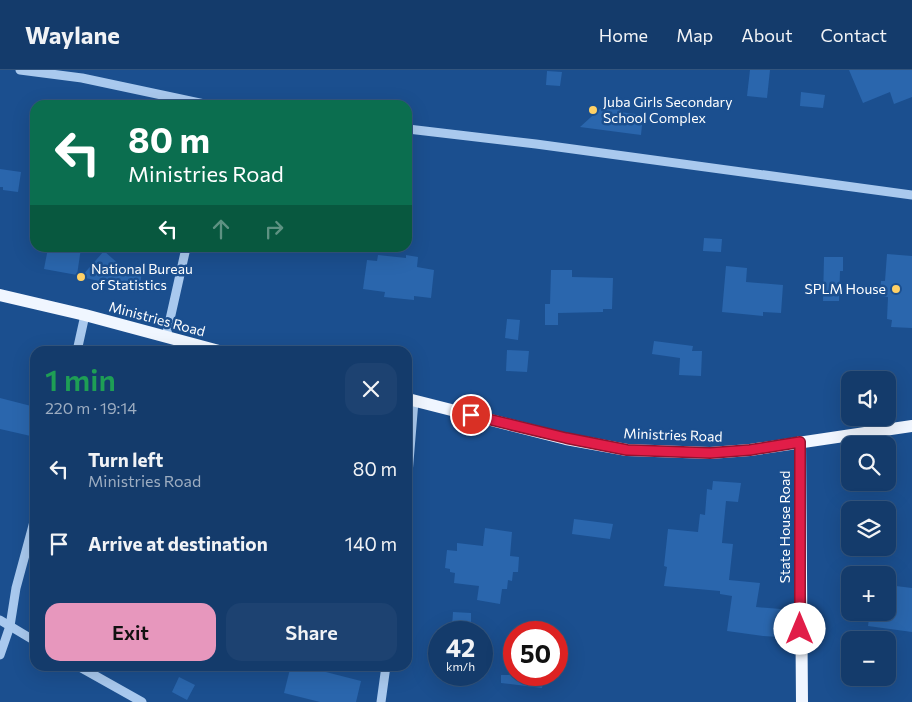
<!DOCTYPE html>
<html lang="en">
<head>
<meta charset="utf-8">
<style>
  body { margin:0; font-family:Commissioner,sans-serif; background:#1d4271; color:#f1f3f6; height:100vh; display:flex; flex-direction:column; font-size:19px; white-space:nowrap }
  * { box-sizing:border-box; margin:0 }
  p { font-size:16px; color:#9dadc1 }
  .icon { flex:none; width:28px; height:28px; fill:none; stroke:currentColor; stroke-width:2; stroke-linecap:round; stroke-linejoin:round }
  .map { position:relative; flex:1; overflow:hidden }
  .details { position:absolute; left:30px; top:276px; width:382px; height:325px; display:flex; flex-direction:column; background:#143b6b; border-radius:15px; box-shadow:0 5px 20px #0002,0 0 0 1px #33557e }
  .details>* { flex:none }
  .hud { position:absolute; left:30px; top:30px; width:382px; height:152px; border-radius:15px; box-shadow:0 5px 20px #0002,0 0 0 1px #33557e; background:#0b6e4f; color:#fff; overflow:hidden }
  .tools { position:absolute; left:841px; top:301px; display:grid; gap:10px }
  .tools a { display:grid; place-items:center; width:55px; height:55px; border-radius:10px; background:#143b6b; box-shadow:0 5px 20px #0002,0 0 0 1px #33557e; font-size:25px }
  .speed { position:absolute; left:428px; top:551px; display:flex; gap:10px; font-size:25px; font-weight:700; text-align:center }
  .speed>* { display:grid; place-content:center; width:65px; height:65px; border-radius:50%; background:#143b6b; box-shadow:0 5px 20px #0002,0 0 0 1px #33557e; line-height:1 }
  .speed small { font-size:12px; font-weight:400 }
  .speed .limit { border:8px solid #d22; background:#fff; color:#111 }
  .pin { position:absolute; display:grid; place-items:center; width:42px; height:42px; color:#fff; margin:-21px; border:2px solid #fff; border-radius:50%; box-shadow:0 1px 5px #0007 }
  .me { position:absolute; width:55px; margin:-28px; rotate:0deg; stroke-linejoin:round; filter:drop-shadow(0 0 4px #0008) }
  .turn { display:flex; align-items:center; gap:18px; height:105px; padding:0 15px; font-size:22px }
  .turn .icon { width:65px; height:65px; stroke-width:2.5 }
  .turn b { display:block; font-size:35px; line-height:42px }
  .lanes { display:flex; align-items:center; height:48px; padding:0 15px; background:#0003; justify-content:center; gap:25px; direction:ltr }
  .lanes .off { opacity:.35 }
  .round { display:grid; place-items:center; flex:none; width:52px; height:52px; border-radius:15px; background:#1d4271 }
  .overview { display:flex; align-items:center; justify-content:space-between; height:85px; padding:0 15px }
  h1 { font-size:30px; font-weight:600; line-height:38px; color:#1e9e55 }
  .action { display:flex; gap:10px; margin-top:auto; padding:10px 15px }
  .action a { flex:1; height:58px; border-radius:15px; background:#e797bd; color:#111; font-size:20px; font-weight:600; line-height:58px; text-align:center }
  .action a+a { background:#1d4271; color:#f1f3f6 }
  ul { padding:0; list-style:none }
  li { display:flex; align-items:center; gap:15px; height:75px; padding:0 15px }
  li div { flex:1 }
  li b { display:block; font-size:19px }
  li em { font-style:normal }
  header { display:flex; align-items:center; gap:30px; box-sizing:border-box; height:70px; padding:0 25px; background:#143b6b; border-bottom:1px solid #33557e }
  header strong { font-size:24px }
  nav { display:flex; gap:28px; margin-inline-start:auto; font-size:18px }
  .map>svg:first-child { display:block }
  .building { fill:#2a66ad }
  .lines { fill:none; stroke-linecap:round; stroke-linejoin:round }
  .minor { stroke:#a9c9ee; stroke-width:9 }
  .major { stroke:#f0f6ff; stroke-width:12 }
  .route-casing { stroke:#92132f; stroke-width:12 }
  .route { stroke:#e11d48; stroke-width:9 }
  .poi-dot { fill:#ffd166; stroke:#1b4f8f; stroke-width:2 }
  .labels { text-anchor:middle; stroke-width:5; stroke-linejoin:round; paint-order:stroke }
  .poi-label { font-size:14px; fill:#fff; stroke:#1b4f8f; text-anchor:start }
  .street-label { font-size:14px; fill:#fff; stroke:#1b4f8f }
</style>
</head>
<body>
<header>
<strong>Waylane</strong>
<nav><a>Home</a><a>Map</a><a>About</a><a>Contact</a></nav>
</header>
<div class="map">
<svg width="912" height="632" viewBox="0 0 912 632">
  <rect width="100%" height="100%" fill="#1b4f8f"/>
  <g class="building">
    <path d="M750 0H770L767 28 747 26Z"/>
    <path d="M849 0H912V27L894 34 890 22 863 33Z"/>
    <path d="M547 1 562 2 560 16 546 15Z"/>
    <path d="M801 22 825 25 823 38 800 36Z"/>
    <path d="M611 29 622 33 620 42 643 45 641 65 580 57Z"/>
    <path d="M0 99 21 102 18 122 3 120V117H0Z"/>
    <path d="M704 168 722 169 721 182 703 181Z"/>
    <path d="M48 178H81L77 205 44 199Z"/>
    <path d="M104 181 121 196 142 199 140 218 108 216V213L81 207Z"/>
    <path d="M887 184 912 186V258L891 257 892 250 887 249 888 227 880 226 881 211H885Z"/>
    <path d="M378 185 406 188V185L418 187 417 197 434 200 431 228 414 226V230L384 227 385 222 363 219 367 190 377 191Z"/>
    <path d="M824 187H843V201H840L839 231H823Z"/>
    <path d="M726 196 747 198 746 212 783 215 781 243 763 242V246L722 242Z"/>
    <path d="M551 200H572V207L613 208 612 239H603V242L558 243V255H545V234H550Z"/>
    <path d="M507 249 520 250 518 270 505 268Z"/>
    <path d="M654 271 693 276 692 281H702L701 306 679 305 680 288 652 284Z"/>
    <path d="M507 280 529 281 527 302 506 301Z"/>
    <path d="M0 328 35 337V367L0 359Z"/>
    <path d="M713 411 741 413 738 432 726 431 722 473 733 474 729 510 760 513 756 537 781 539 780 567 763 566 727 561 732 526 720 524V521L664 516 667 497 664 496 668 459 698 462 700 444 705 445 707 419 712 420Z"/>
    <path d="M574 449 613 454 610 469 572 464Z"/>
    <path d="M485 458 512 462 510 486 519 487 518 502H513L512 511 508 510 507 519H502L500 534 477 530 479 516 454 513 455 503 450 502V499L445 498 447 480 457 481V473L483 476Z"/>
    <path d="M888 515 912 518V562L868 556 870 542H888Z"/>
    <path d="M453 542 471 543V559L452 557Z"/>
    <path d="M299 596H312L319 598 318 600 361 611 356 632H320L284 623 290 599 298 602Z"/>
    <path d="M501 605H544L542 618 501 613Z"/>
    <path d="M179 607 195 615 187 630 172 622Z"/>
  </g>
  <g class="lines">
    <g class="minor">
      <path d="M20 0 82 8 209 35"/>
      <path d="M408 59 536 74 912 125"/>
      <path d="M166 267 186 178"/>
      <path d="M77 281 85 245"/>
      <path d="M408 404 414 331"/>
      <path d="M0 550 35 571"/>
      <path d="M0 585 10 556 16 518 35 448"/>
      <path d="M78 596 142 632"/>
      <path d="M381 632 386 596"/>
    </g>
    <g class="major">
      <path d="M0 225 85 245 219 281"/>
      <path d="M408 329 566 369 627 380 710 383 750 380 912 356"/>
      <path d="M800 372 802 632"/>
    </g>
  </g>
  <g class="lines">
    <defs>
      <path id="route" d="M471 345 566 368 627 380 710 383 750 380 800 372V559"/>
    </defs>
    <use href="#route" class="route-casing"/>
    <use href="#route" class="route"/>
  </g>
  <g class="poi-dot">
    <circle cx="593" cy="40" r="5"/>
    <circle cx="81" cy="207" r="5"/>
    <circle cx="896" cy="219" r="5"/>
  </g>
  <g class="labels">
    <g class="poi-label">
      <text x="603" y="37">Juba Girls Secondary<tspan x="603" dy="16">School Complex</tspan></text>
      <text x="91" y="204">National Bureau<tspan x="91" dy="16">of Statistics</tspan></text>
      <text x="886" y="224" text-anchor="end">SPLM House</text>
    </g>
    <g class="street-label">
      <text transform="translate(157 249) rotate(15)" y="5">Ministries Road</text>
      <text transform="translate(673 365) rotate(2)" y="5">Ministries Road</text>
      <text transform="translate(785 457) rotate(-90)" y="5">State House Road</text>
    </g>
  </g>
</svg>
<div class="tools">
<a><svg class="icon" aria-label="sound" viewBox="0 0 24 24"><path d="M4 9h4l5-4v14l-5-4H4zM17 9q2 3 0 6"/></svg></a>
<a><svg class="icon" aria-label="search" viewBox="0 0 24 24"><circle cx="10" cy="10" r="6"/><path d="M15 15l6 6"/></svg></a>
<a><svg class="icon" aria-label="layers" viewBox="0 0 24 24"><path d="M12 4l9 5-9 5-9-5zM3 14l9 5 9-5"/></svg></a>
<a>+</a>
<a>−</a>
</div>
<div class="speed"><div>42<small>km/h</small></div><div class="limit">50</div></div>
<div class="pin" style="left:471px;top:345px;background:#d93025"><svg class="icon" aria-label="arrive" viewBox="0 0 24 24"><path d="M6 21V4h12l-3 4 3 4H6"/></svg></div>
<svg class="me" style="left:800px;top:559px" viewBox="-20 -20 40 40"><circle r="19" fill="#fff"/><path d="M0-13L10 11 0 6-10 11z" fill="#e11d48"/></svg>
<div class="hud">
<div class="turn"><svg class="icon" aria-label="left" viewBox="0 0 24 24"><path d="M17 20v-9H6M10 6l-5 5 5 5"/></svg><div><b>80 m</b>Ministries Road</div></div>
<div class="lanes"><svg class="icon" aria-label="left" viewBox="0 0 24 24"><path d="M17 20v-9H6M10 6l-5 5 5 5"/></svg><svg class="icon off" aria-label="ahead" viewBox="0 0 24 24"><path d="M12 20V5M6 11l6-6 6 6"/></svg><svg class="icon off" aria-label="right" viewBox="0 0 24 24"><path d="M7 20v-9h11M14 6l5 5-5 5"/></svg></div>
</div>
<section class="details">
<div class="overview"><div><h1>1 min</h1><p>220 m · 19:14</p></div><a class="round"><svg class="icon" aria-label="close" viewBox="0 0 24 24"><path d="M6 6l12 12M18 6L6 18"/></svg></a></div>
<ul>
<li><svg class="icon" aria-label="left" viewBox="0 0 24 24"><path d="M17 20v-9H6M10 6l-5 5 5 5"/></svg><div><b>Turn left</b><p>Ministries Road</p></div><em>80 m</em></li>
<li><svg class="icon" aria-label="arrive" viewBox="0 0 24 24"><path d="M6 21V4h12l-3 4 3 4H6"/></svg><div><b>Arrive at destination</b></div><em>140 m</em></li>
</ul>
<div class="action"><a>Exit</a><a>Share</a></div>
</section>
</div>
</body>
</html>
